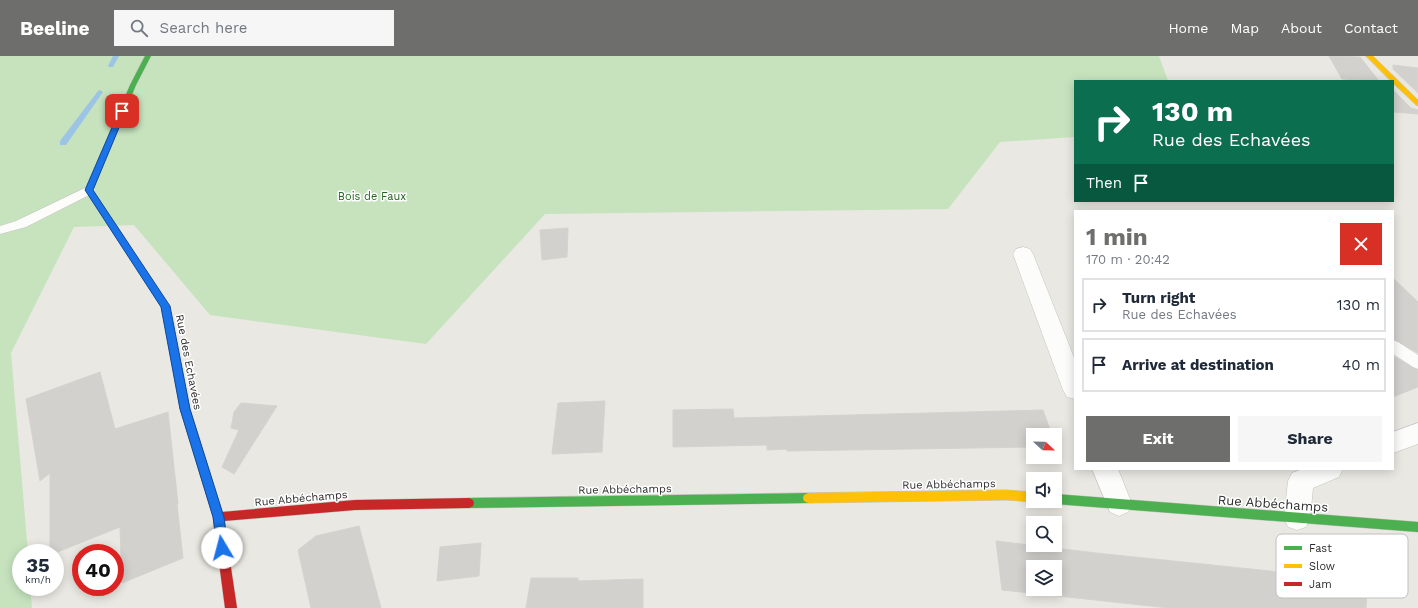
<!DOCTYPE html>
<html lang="en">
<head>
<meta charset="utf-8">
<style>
  body { margin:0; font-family:"Work Sans",sans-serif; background:#f6f6f7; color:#1f2937; height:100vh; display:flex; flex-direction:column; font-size:15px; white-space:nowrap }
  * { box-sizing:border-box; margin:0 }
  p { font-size:13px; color:#747a83 }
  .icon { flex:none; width:22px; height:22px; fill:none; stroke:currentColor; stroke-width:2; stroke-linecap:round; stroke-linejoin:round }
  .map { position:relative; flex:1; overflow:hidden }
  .details { position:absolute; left:1074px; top:154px; width:320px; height:260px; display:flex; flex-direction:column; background:#fff; border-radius:0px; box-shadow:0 2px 10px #0003 }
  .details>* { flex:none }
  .banner { position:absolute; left:1074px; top:24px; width:320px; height:122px; border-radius:0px; box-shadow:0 2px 10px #0003; background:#0b6e4f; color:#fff; overflow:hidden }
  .needle { width:26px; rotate:112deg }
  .controls { position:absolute; left:1026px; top:372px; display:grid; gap:8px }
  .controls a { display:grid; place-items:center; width:36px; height:36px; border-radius:0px; background:#fff; box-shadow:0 2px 10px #0003; font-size:20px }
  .speed { position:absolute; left:12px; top:488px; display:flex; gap:8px; font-size:20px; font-weight:700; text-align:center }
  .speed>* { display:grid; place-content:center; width:52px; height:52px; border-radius:50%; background:#fff; box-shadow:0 2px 10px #0003; line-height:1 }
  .speed small { font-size:10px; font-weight:400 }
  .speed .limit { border:6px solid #d22; background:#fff; color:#111 }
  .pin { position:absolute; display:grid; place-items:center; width:34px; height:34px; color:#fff; margin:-17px; border-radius:8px; box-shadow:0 2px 6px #0006 }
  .me { position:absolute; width:44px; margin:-22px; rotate:352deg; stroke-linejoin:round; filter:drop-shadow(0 0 3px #0008) }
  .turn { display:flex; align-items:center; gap:14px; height:84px; padding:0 12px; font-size:18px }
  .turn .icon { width:52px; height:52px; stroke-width:2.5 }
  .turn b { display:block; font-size:28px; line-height:34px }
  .then { display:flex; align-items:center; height:38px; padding:0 12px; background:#0003; gap:8px; font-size:15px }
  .round { display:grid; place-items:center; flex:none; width:42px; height:42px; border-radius:0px; background:#f6f6f7 }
  .summary { display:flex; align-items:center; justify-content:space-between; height:68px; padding:0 12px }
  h1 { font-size:24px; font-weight:700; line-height:30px; color:#6e6e6c }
  .primary-button { display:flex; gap:8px; margin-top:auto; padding:8px 12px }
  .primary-button a { flex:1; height:46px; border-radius:0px; background:#6e6e6c; color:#fff; font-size:16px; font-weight:700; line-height:46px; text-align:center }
  .primary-button a+a { background:#f6f6f7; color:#1f2937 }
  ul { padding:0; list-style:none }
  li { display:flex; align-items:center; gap:12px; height:54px; margin:0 8px 6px; padding:0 4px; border:2px solid #e0e1e3; border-radius:0px }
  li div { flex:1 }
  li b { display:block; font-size:15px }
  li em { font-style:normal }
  header { display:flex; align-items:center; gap:24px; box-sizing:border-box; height:56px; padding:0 20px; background:#6e6e6c; color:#fff }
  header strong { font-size:19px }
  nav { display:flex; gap:22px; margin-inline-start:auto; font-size:14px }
  .search { width:280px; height:36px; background:#f6f6f7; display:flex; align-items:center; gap:10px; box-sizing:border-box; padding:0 14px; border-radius:0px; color:#747a83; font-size:15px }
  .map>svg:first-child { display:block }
  .green { fill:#c6e3be }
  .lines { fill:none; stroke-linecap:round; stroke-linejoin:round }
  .stream { fill:#9cc4e5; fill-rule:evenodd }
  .building { fill:#d2d1cd; stroke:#d4d3ce; fill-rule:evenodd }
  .lane-casing { stroke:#c4c3c2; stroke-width:1 }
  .street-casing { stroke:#c4c3c2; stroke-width:1 }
  .fast-casing { stroke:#c4c3c2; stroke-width:1 }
  .slow-casing { stroke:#c4c3c2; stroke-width:1 }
  .jam-casing { stroke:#c4c3c2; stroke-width:1 }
  .lane { fill:#fcfcfb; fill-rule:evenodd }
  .street { fill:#fcfcfb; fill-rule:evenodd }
  .fast { fill:#4caf50; fill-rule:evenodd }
  .slow { fill:#ffc107; fill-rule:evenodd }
  .jam { fill:#c62828; fill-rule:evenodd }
  .route { fill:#1a73e8; stroke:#114b97 }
  .labels { text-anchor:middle; stroke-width:3; stroke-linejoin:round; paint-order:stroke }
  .park-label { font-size:11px; fill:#216520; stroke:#fff }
  .street-label { font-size:11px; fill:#2c2c2c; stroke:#fff }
  .near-street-label { font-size:13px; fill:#2c2c2c; stroke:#fff }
  .key { fill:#fff; stroke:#c0c0c0; stroke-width:1 }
  .key-label { font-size:11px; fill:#2c2c2c }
</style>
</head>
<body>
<header>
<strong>Beeline</strong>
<div class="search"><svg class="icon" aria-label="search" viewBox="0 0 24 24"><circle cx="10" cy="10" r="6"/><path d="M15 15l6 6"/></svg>Search here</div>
<nav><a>Home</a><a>Map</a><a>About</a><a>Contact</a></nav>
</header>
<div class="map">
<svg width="1418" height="552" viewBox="0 0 1418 552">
  <rect width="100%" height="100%" fill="#e9e8e2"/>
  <path class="green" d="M0 0H1159L1168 25H1075V81L1000 86 948 153 545 158 426 288 210 259 134 169 74 171 11 297 28 497H21V531H30L32 552H0Z"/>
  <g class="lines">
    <g class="stream">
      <path d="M113 0H119L113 11H109L108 10Z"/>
      <path d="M100 34 103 36 66 89H60V85L98 35Z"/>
    </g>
  </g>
  <g class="building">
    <path d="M1329 0 1360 1 1379 25 1342 23Z"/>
    <path d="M1393 9 1418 12V37L1393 13Z"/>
    <path d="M1393 34 1411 52 1418 54V58L1393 56Z"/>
    <path d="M568 172 567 201 542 204 540 174Z"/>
    <path d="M1393 222 1418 246V297L1393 283Z"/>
    <path d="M1393 300 1418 314V331L1393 341Z"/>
    <path d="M100 316 115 373 168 356 178 448 177 449 183 502 122 527 120 471 55 497H50V417L40 425 26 343Z"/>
    <path d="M605 345 602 396 552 398 558 347Z"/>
    <path d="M241 347 277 350 234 418 222 411 239 374 231 372 234 356Z"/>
    <path d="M733 353 734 362 1043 354 1052 379H1033V391L787 395V393L767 394V389L673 391V354Z"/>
    <path d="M359 470 381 552H311L298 494 316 480Z"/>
    <path d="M996 485 1096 497 1309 519 1313 530 1367 535 1366 552H1169L1002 534ZM1033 511H1055V533H1033Z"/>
    <path d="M481 487 479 520 437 525 440 491Z"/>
    <path d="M531 522H578V525L643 523V552H526Z"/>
  </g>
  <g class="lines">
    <defs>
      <g id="lane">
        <path d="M89 130 93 131 95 134 93 137 26 171 0 178V170L16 165Z"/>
        <path d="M1393 284 1398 286 1418 299V313L1413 311 1393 298Z"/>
      </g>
      <g id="street">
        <path d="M1023 191 1030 193 1033 198 1075 304V343L1067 341 1063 334 1013 198 1016 193Z"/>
        <path d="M1418 367V388L1393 397V376Z"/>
        <path d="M1092 413H1118L1132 448 1128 456 1119 460 1110 456Z"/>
        <path d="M1302 413H1343L1339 421 1313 432 1310 462 1306 471 1297 474 1288 471 1284 462 1288 425 1292 417Z"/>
      </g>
      <g id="fast">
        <path d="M145 0H151L136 29 93 134 168 248 169 250 165 253 162 252 85 134 130 29Z"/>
        <path d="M808 437 812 439 813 442 812 445 808 447 469 452 465 450 464 447 465 444 469 442Z"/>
        <path d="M1055 438 1418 466V476L1055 448 1051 445H1055Z"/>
      </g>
      <g id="slow">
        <path d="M1366 0H1373L1418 44V50L1416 49 1393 27V25H1391Z"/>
        <path d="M1007 434 1033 436V445H1035L1033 446 1007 444 808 447 804 445 803 442 804 439 808 437Z"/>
      </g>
      <path id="jam" d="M165 247 169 250 190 353 222 456 355 444 469 442 473 444 474 447 473 450 469 452 355 454 224 465 237 552H225L213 461 180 353 161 250Z"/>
    </defs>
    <use href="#lane" class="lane-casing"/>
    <use href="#street" class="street-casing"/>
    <use href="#fast" class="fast-casing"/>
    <use href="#slow" class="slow-casing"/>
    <use href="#jam" class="jam-casing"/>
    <use href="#lane" class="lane"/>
    <use href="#street" class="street"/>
    <use href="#fast" class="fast"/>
    <use href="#slow" class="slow"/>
    <use href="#jam" class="jam"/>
  </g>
  <path class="route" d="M120 53 126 55 93 134 170 250 190 353 224 461 228 492 226 495 222 497 218 495 217 492 213 461 180 353 161 251 85 134Z"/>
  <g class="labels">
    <g class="park-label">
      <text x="372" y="144">Bois de Faux</text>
    </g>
    <g class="street-label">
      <text transform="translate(189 306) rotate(79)" y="4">Rue des Echavées</text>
      <text transform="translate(949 428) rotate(-1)" y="4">Rue Abbéchamps</text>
      <text transform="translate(625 433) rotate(-1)" y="4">Rue Abbéchamps</text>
      <text transform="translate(301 442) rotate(-5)" y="4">Rue Abbéchamps</text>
    </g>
    <g class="near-street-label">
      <text transform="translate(1273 447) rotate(4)" y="5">Rue Abbéchamps</text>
    </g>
  </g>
  <rect x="1276" y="478" width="132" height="64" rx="6" class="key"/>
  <rect x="1284" y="490" width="18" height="4" fill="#4caf50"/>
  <rect x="1284" y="508" width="18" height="4" fill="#ffc107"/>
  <rect x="1284" y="526" width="18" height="4" fill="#c62828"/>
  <g class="key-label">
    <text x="1309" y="496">Fast</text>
    <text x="1309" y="514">Slow</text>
    <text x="1309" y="532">Jam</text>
  </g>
</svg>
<div class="controls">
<a><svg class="needle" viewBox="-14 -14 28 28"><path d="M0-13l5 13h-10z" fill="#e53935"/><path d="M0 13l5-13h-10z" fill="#747a83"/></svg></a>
<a><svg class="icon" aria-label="sound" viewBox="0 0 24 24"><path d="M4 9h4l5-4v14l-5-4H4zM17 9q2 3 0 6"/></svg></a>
<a><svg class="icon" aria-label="search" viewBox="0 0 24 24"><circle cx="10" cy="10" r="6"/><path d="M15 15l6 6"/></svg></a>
<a><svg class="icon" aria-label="layers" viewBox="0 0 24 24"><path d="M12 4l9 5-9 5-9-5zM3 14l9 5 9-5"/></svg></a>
</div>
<div class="speed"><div>35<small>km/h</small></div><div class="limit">40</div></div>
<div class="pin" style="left:122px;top:55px;background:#d93025"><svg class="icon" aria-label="arrive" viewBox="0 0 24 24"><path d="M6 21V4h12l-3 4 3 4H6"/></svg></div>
<svg class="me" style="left:222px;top:492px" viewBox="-20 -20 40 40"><circle r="19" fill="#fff"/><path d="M0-13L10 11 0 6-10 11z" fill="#1a73e8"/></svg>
<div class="banner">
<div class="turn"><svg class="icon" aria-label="right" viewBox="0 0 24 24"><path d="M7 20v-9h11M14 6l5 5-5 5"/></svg><div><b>130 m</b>Rue des Echavées</div></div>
<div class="then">Then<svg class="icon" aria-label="arrive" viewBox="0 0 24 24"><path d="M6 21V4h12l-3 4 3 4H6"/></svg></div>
</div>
<section class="details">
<div class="summary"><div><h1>1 min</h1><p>170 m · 20:42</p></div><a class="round" style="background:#d93025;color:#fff"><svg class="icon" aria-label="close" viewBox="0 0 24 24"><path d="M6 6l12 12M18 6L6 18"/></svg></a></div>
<ul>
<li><svg class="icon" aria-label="right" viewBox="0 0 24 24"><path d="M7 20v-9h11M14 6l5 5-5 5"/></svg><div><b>Turn right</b><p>Rue des Echavées</p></div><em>130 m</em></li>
<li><svg class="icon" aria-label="arrive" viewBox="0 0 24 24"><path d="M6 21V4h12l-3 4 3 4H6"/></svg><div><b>Arrive at destination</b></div><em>40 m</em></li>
</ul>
<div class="primary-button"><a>Exit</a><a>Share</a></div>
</section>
</div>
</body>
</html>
